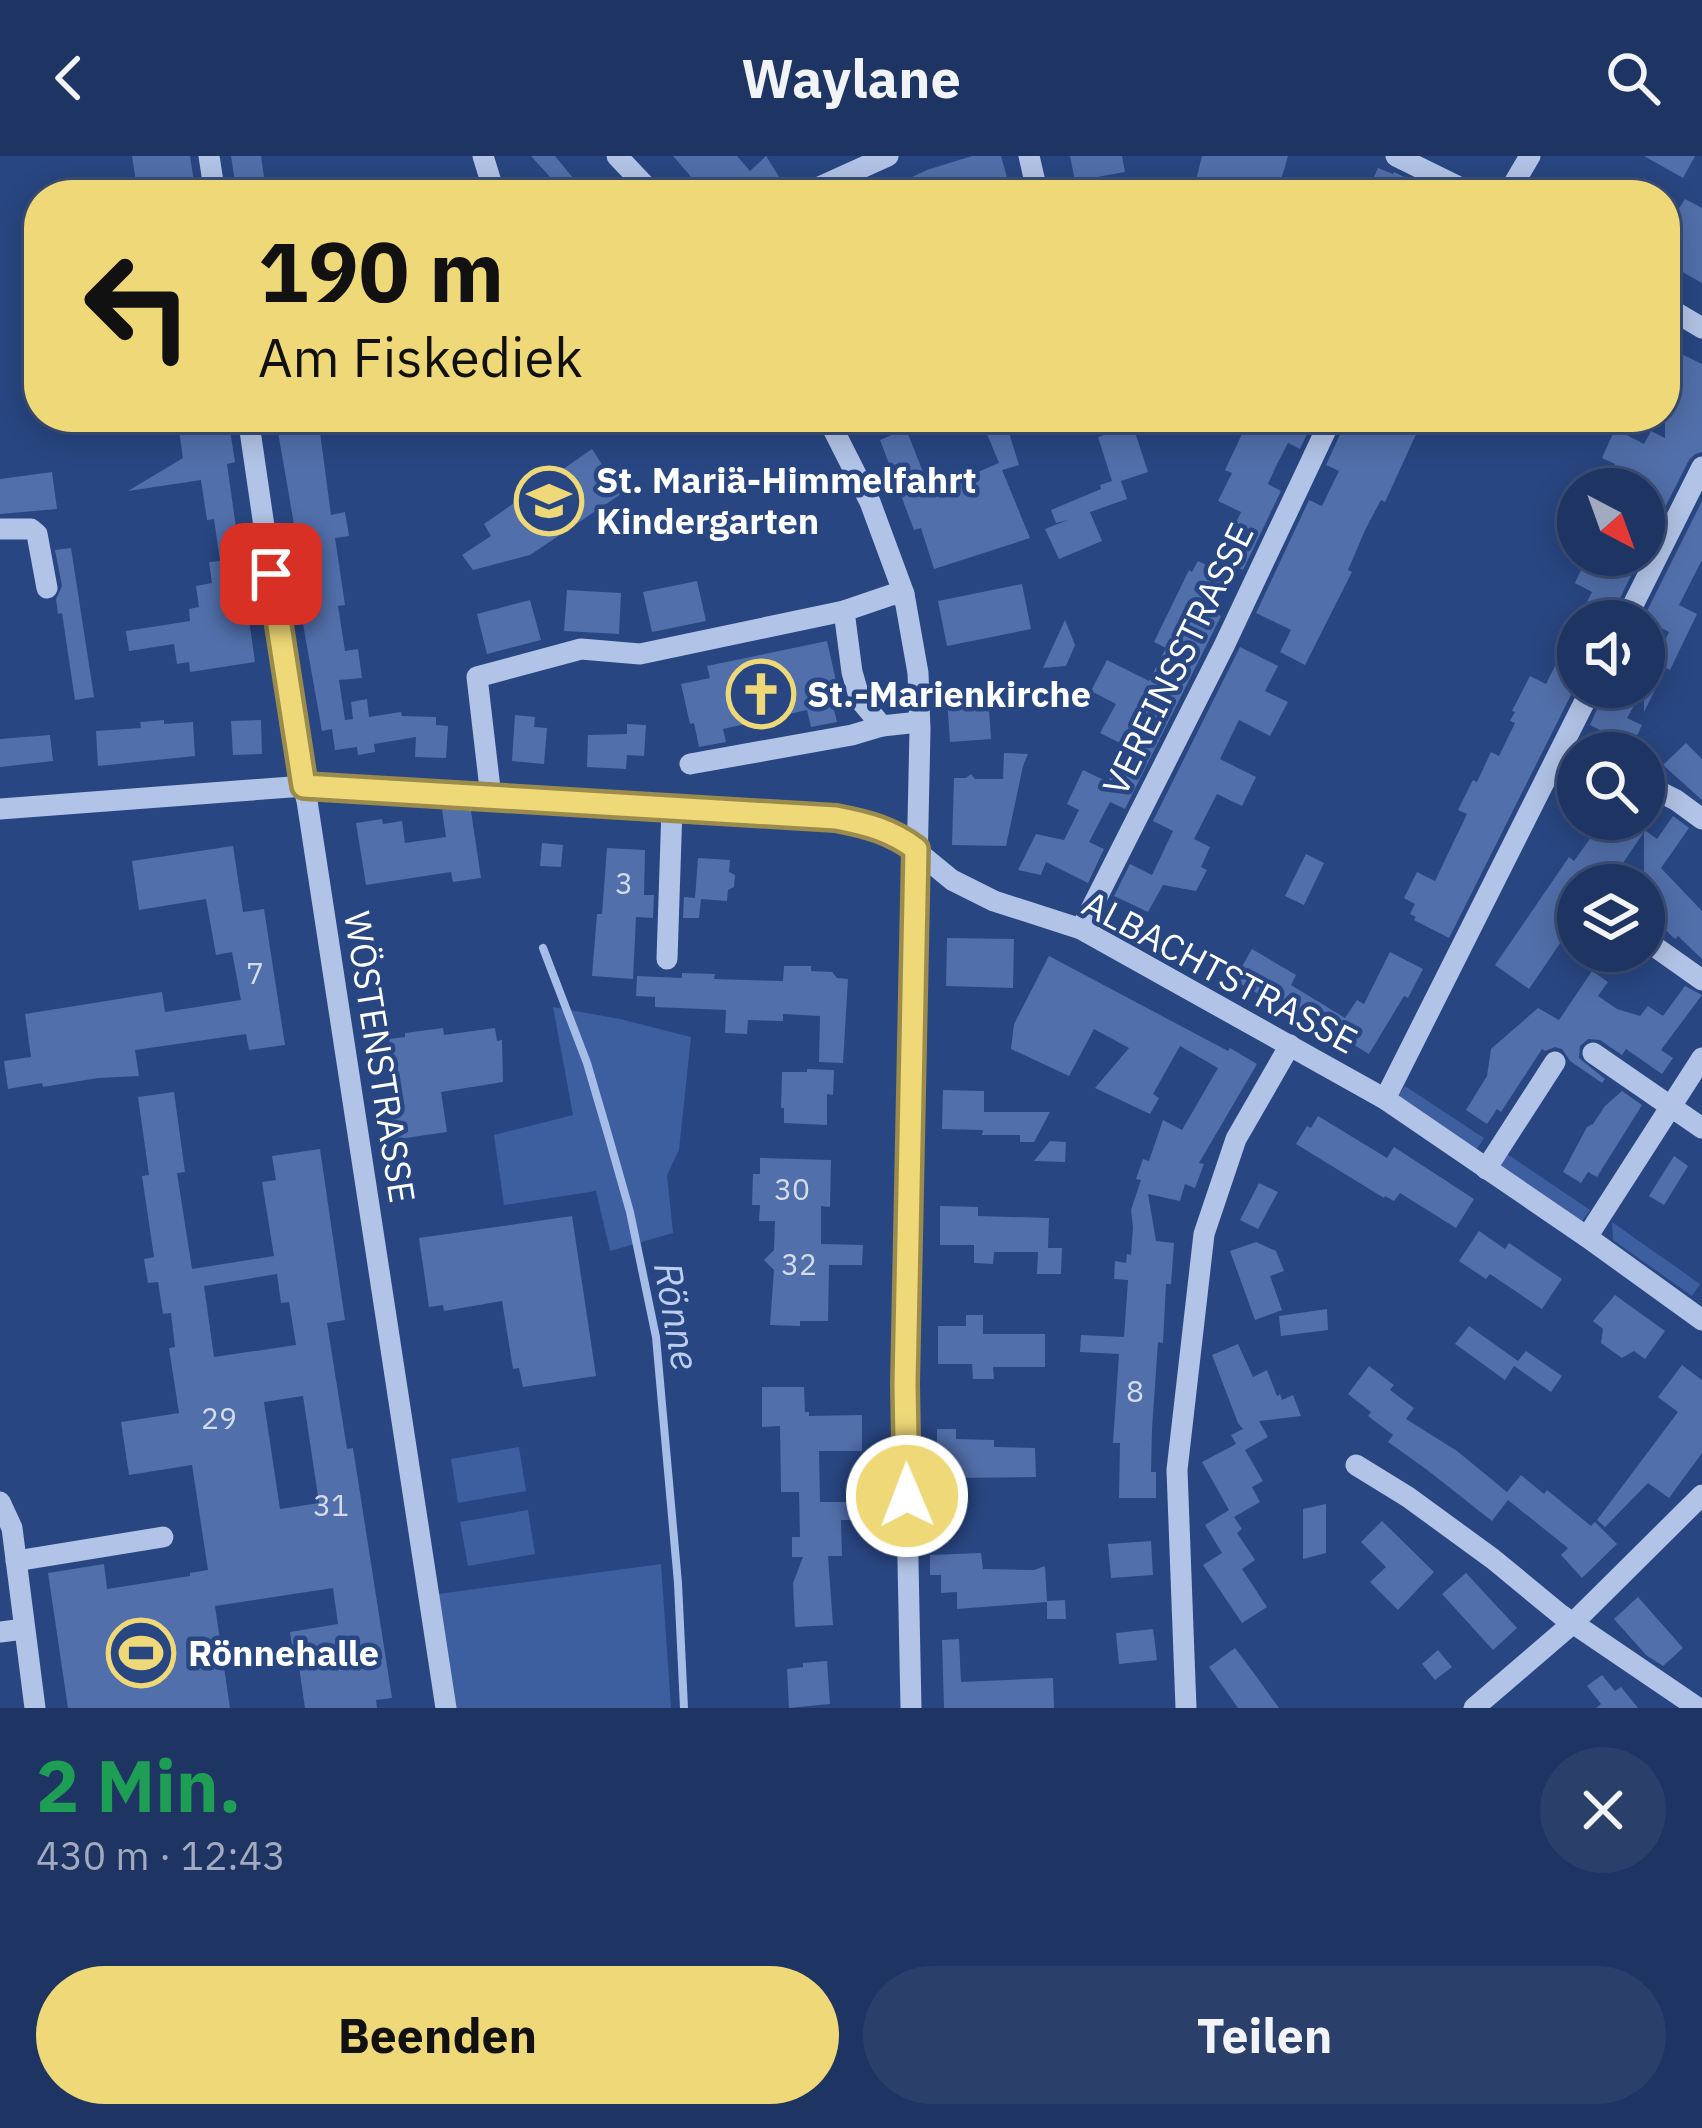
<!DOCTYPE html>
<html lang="de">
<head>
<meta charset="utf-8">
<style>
  body { margin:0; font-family:"IBM Plex Sans",sans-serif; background:#2b3f6b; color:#f1f3f6; height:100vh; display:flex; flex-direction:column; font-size:45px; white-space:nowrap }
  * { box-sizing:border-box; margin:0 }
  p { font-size:39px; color:#a1aabe }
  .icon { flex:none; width:66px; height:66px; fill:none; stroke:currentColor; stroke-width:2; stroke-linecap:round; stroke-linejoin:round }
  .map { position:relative; height:1552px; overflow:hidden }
  .side { display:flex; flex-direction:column; background:#1e3462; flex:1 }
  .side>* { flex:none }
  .hud { position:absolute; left:24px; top:24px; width:1656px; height:252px; border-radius:48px; box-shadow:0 6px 30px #0003,0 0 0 3px #3c4f77; background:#eed877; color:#111; overflow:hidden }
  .needle { width:78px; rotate:139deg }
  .buttons { position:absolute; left:1557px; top:312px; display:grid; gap:24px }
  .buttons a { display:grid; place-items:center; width:108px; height:108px; border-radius:50%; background:#1e3462; box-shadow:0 6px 30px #0003,0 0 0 3px #3c4f77; font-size:60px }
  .pin { position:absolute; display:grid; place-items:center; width:102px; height:102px; color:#fff; margin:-51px; border-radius:24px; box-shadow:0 6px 18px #0006 }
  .me { position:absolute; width:132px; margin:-66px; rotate:359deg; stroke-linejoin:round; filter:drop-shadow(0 0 9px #0008) }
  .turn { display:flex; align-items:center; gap:42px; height:252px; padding:0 36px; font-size:54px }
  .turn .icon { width:156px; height:156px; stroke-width:2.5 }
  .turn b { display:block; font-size:84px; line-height:102px }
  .round { display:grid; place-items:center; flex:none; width:126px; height:126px; border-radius:63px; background:#2b3f6b }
  .headline { display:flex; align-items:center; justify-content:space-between; height:204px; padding:0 36px }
  h1 { font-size:72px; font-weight:800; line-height:90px; color:#1e9e55 }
  .primary-button { display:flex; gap:24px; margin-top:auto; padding:24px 36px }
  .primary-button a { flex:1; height:138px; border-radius:72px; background:#eed877; color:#111; font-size:48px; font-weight:800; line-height:138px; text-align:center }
  .primary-button a+a { background:#2b3f6b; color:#f1f3f6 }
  header { display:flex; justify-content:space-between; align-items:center; height:156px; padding:0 36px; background:#1e3462; font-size:54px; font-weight:800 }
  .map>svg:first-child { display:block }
  .green { fill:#3d5e9f }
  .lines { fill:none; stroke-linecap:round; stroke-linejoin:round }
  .stream { stroke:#a5bde7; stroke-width:8 }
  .building { fill:#516faa; fill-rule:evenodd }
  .minor { stroke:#b1c3e6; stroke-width:21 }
  .route-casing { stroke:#9b8c4d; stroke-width:30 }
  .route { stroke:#eed877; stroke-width:21 }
  .labels { text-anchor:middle; stroke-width:9; stroke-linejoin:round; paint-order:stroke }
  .number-label { font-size:30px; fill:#d4dbea }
  .poi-label { font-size:36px; font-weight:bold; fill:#fff; stroke:#284682; text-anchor:start }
  .street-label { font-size:36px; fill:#fff; stroke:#284682 }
  .water-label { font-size:39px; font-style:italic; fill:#bcceee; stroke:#284682 }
</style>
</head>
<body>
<header><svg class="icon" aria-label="back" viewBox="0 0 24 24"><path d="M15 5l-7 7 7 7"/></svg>Waylane<svg class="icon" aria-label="search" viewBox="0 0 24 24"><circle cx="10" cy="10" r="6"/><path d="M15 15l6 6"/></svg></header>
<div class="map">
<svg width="1702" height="1552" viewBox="0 0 1702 1552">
  <rect width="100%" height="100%" fill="#284682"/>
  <g class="green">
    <path d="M553 851 620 863 691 881 679 994 667 1019 673 1077 610 1095 596 1035 504 1049 494 979 573 959Z"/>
    <path d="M1405 930 1484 982 1477 993 1398 940Z"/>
    <path d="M1507 998 1590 1054 1582 1065 1499 1010Z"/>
    <path d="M1612 1066 1700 1128 1692 1140 1613 1084Z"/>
    <path d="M519 1291 526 1335 458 1347 451 1303Z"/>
    <path d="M528 1354 535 1398 468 1410 460 1366Z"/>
    <path d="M661 1408 671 1552H453L438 1438Z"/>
  </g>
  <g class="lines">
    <path class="stream" d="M543 792 587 907 609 982 630 1056 656 1181 678 1427 684 1552"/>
  </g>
  <g class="building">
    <path d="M132 0H190L196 39H138Z"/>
    <path d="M231 0H261L266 35 237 39Z"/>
    <path d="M531 0H555L587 39H551L542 28 550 21Z"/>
    <path d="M673 0H737L750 15 766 0 783 27 767 39H707Z"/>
    <path d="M972 0H1001L1012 39H873L927 14Z"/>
    <path d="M1070 0H1122L1125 16 1075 25Z"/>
    <path d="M1202 0H1288L1277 38 1263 34 1262 39 1219 29 1217 37 1194 32Z"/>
    <path d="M1644 0H1695L1683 22Z"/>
    <path d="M1378 12 1393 18 1394 16 1441 39H1366Z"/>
    <path d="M1685 43 1702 52V127L1665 106V74Z"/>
    <path d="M1665 190 1702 208V296L1695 298 1689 304 1644 393V333H1602L1615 308 1602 302 1615 273 1644 288 1651 275 1665 282Z"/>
    <path d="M177 261H228L235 306 227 308 255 506 190 516 189 506 177 508 174 488 129 495 126 475 190 465 189 453 199 451 196 430 212 427 209 406 220 405 214 363 207 364 201 324 128 335 183 302Z"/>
    <path d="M299 261H318L331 359 345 356 349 380 335 382 345 449 338 450 345 495 358 493 362 522 339 524 345 564 353 563 351 546 367 543 369 561 401 556 402 560 436 561V569L448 570 446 602 415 601 416 581 374 588 375 596 358 599 357 591 335 594 332 573 322 575 300 451 297 416 302 415 277 270 300 266Z"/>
    <path d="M980 261H1004L1019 309 1002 314 1030 382 934 413 921 372 914 374 880 284 906 273 931 336 999 307Z"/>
    <path d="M1250 261H1315L1300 293 1288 287 1277 308 1268 328 1281 335 1243 414 1219 402 1241 356 1218 345 1232 317 1225 314Z"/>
    <path d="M1348 261H1424L1385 346 1381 344 1366 372 1348 414 1352 416 1305 509 1280 496 1291 474 1256 457 1309 344 1322 350 1339 315 1326 309Z"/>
    <path d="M1133 270 1148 316 1121 325 1127 343 1090 356 1102 385 1059 403 1045 373 1068 364 1056 367 1051 354 1101 333 1100 329 1112 325 1098 281Z"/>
    <path d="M592 293 621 338 530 399 473 414 462 399 491 380 484 368Z"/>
    <path d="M52 316 57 353 0 358V323Z"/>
    <path d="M1702 345V404L1679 449 1697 458 1670 514 1654 506 1669 476 1643 463Z"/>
    <path d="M71 392 94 541 75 544 62 457 58 458 56 443 62 430 55 394Z"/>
    <path d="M1588 399H1641L1609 465 1583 454 1592 436 1575 427Z"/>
    <path d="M1198 405 1224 418 1207 453 1221 460 1125 653 1110 646 1089 686 1104 693 1088 727 1046 706 1041 719 1018 714 1036 678 1064 684 1079 654 1067 648 1083 614 1108 626 1126 590 1100 577 1116 548 1091 535 1107 504 1149 525 1166 492 1154 486 1189 414 1192 416Z"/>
    <path d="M697 425 706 465 652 476 643 436Z"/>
    <path d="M1022 428 1031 473 947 490 938 445Z"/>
    <path d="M567 434 621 437 619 478 564 475Z"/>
    <path d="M530 444 541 484 487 498 477 458Z"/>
    <path d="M1065 464 1075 489 1066 510 1043 512Z"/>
    <path d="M1578 464V525L1449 782 1414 764 1416 761 1410 758 1415 748 1404 742 1417 716 1435 725 1467 658 1458 654 1473 624 1477 626 1491 596 1499 600 1515 567 1510 565 1515 556 1512 555 1530 520 1546 528Z"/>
    <path d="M827 485 841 547 833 549 837 566 811 571 807 554 723 573 726 586 699 591 694 567 690 568 681 528 710 522 707 510Z"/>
    <path d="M1240 491 1278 510 1265 535 1288 546 1270 580 1239 564 1220 603 1256 621 1242 650 1217 638 1194 683 1210 691 1201 711 1207 714 1196 735 1163 729 1148 756 1114 740 1130 708 1152 719 1173 675 1153 665Z"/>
    <path d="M1644 506 1664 516 1644 556V532L1627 562 1642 569 1632 590 1590 569 1607 531H1644Z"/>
    <path d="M983 540 984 555 989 554 991 583 950 586 947 542Z"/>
    <path d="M515 559 535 561 534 571 547 572 544 608 512 605Z"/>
    <path d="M164 564V568L193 566 195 600 98 610 96 575 141 572 140 566Z"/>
    <path d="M261 564 262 598 233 599 231 565Z"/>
    <path d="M627 568 646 569 644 600 627 599 626 613 587 611 588 579 627 578Z"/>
    <path d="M50 579 53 605 0 611V583Z"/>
    <path d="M1686 587 1702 603V644L1663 609Z"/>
    <path d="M1004 597 1028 598 1023 610 1006 690 952 689 954 622H966L971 618 975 623H1003Z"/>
    <path d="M442 653 471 655 481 722 453 726 451 716 366 729 356 667 382 663 383 668 402 665 405 687 446 681Z"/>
    <path d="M1673 660 1689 672 1661 712 1702 755V803L1678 780 1675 783 1654 763 1648 769 1644 768V676L1608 729H1578V761L1529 833 1495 809 1569 701 1574 705 1594 677 1608 663H1629L1657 683Z"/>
    <path d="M542 687 563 689 561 711 540 710Z"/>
    <path d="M233 690 243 756 264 753 285 889 249 894 246 878 135 894 139 920 98 922 43 931 42 927 8 933 4 905 31 901 25 858 162 836 165 856 241 844 232 796 216 799 206 743 139 754 132 705Z"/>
    <path d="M607 692 645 694 644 739H654L653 762 636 761 633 823 592 820 597 758H602Z"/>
    <path d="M1306 698 1324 707 1304 749 1285 740Z"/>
    <path d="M698 702 730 704 729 716 735 719 734 731 728 734 727 745 701 743 699 762H683L684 741 695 742Z"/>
    <path d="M947 782 1014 783 1013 832 946 830Z"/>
    <path d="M1252 793 1296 819 1291 829 1345 862 1357 844 1364 848 1390 796 1423 813 1408 842 1404 840 1369 898 1281 845 1279 850 1234 824Z"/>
    <path d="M1049 800 1228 895 1230 892 1257 908 1199 1007 1204 1008 1195 1032 1185 1028 1180 1045 1148 1038 1156 1085 1174 1087 1171 1128H1166L1163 1187 1158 1186 1152 1273 1151 1316H1156V1342H1119L1120 1287H1113L1119 1198 1080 1196 1081 1179 1124 1181 1128 1124 1114 1123 1115 1105 1126 1107 1127 1098 1131 1099 1133 1071 1131 1054 1141 1024 1136 1023 1143 1003 1149 1005 1163 964 1182 974 1218 912 1180 890 1153 938 1159 942 1150 958 1095 932 1129 892 1094 873 1069 920 1011 893 1014 868Z"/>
    <path d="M784 810H811V815L832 816 837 822 848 823 843 907 819 906 820 860 783 858V865L748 864 747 878 725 877 726 854 655 851V841L636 840 637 820 682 822V817L715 818 714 823 783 825Z"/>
    <path d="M1592 815 1608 826 1598 840 1617 853 1640 860 1648 850 1663 860 1685 830 1702 839 1661 894 1673 902 1662 918 1626 893 1622 899 1600 884 1588 883 1580 890 1579 902 1605 923 1602 927 1570 905 1562 893 1555 891 1545 895 1542 893 1501 956 1497 953 1487 968 1466 954 1487 920 1491 893 1538 852 1559 864Z"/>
    <path d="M443 872 444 879 495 872 497 885 502 884 503 926 441 936 447 976 392 984 386 946 398 944 389 883 405 881V877Z"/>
    <path d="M807 913 834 914 833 939 827 938V969L784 967V952H781L782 916H807Z"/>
    <path d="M943 934 984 935V956H1050L1034 986H1020V979H982L983 974 942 973Z"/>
    <path d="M1622 935 1642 949 1597 1021 1588 1016 1581 1027 1563 1016 1587 971 1593 968 1605 950Z"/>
    <path d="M174 936 185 1016 177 1017 192 1113 274 1100 262 1026 276 1024 272 1000 320 993 345 1164 327 1167 347 1293 353 1292 392 1542 376 1544 377 1552H305L297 1497H293L290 1476 338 1468 333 1432 215 1450 230 1552H68L48 1417 104 1408 107 1433 190 1420V1417L208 1414 192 1309 129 1319 121 1266 179 1257 169 1192 175 1191 171 1157 163 1158 158 1126 148 1127 144 1103 154 1101 142 1020 149 1019 138 941ZM277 1118 281 1147 289 1146 296 1189 214 1201 204 1130ZM303 1240 319 1347 280 1353 264 1246Z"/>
    <path d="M1318 960 1387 1002 1394 991 1474 1043 1456 1072 1400 1037 1394 1045 1385 1040 1384 1042 1296 988 1307 970 1311 972Z"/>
    <path d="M1050 985 1066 986 1065 1006 1034 1005Z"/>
    <path d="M1674 1000 1688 1010 1664 1049 1649 1040Z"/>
    <path d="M760 1002 831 1004 830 1051 821 1050V1088L863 1089 862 1109H829L828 1165H800V1170L770 1169 774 1114 764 1104 774 1094 775 1065H759L760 1049H752L753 1018H760Z"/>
    <path d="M1259 1027 1278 1036 1258 1073 1240 1064Z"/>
    <path d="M940 1050 978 1051V1060L1049 1062 1048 1092H1062L1061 1118H1037L1038 1096H994L993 1108 974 1107V1089H940Z"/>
    <path d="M572 1060 596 1220 523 1231 519 1212 513 1213 502 1145 444 1155 443 1149 429 1151 419 1082Z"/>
    <path d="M1479 1075 1505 1093 1509 1087 1562 1123 1542 1153 1490 1118 1486 1123 1459 1105Z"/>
    <path d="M1256 1086 1276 1095 1284 1115 1270 1120 1282 1154 1255 1164 1230 1095Z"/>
    <path d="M1615 1139 1665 1175 1645 1203 1634 1195 1622 1202 1601 1187 1603 1173 1593 1165Z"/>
    <path d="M1327 1153 1328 1174 1281 1180 1279 1160Z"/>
    <path d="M966 1159H983V1178H1045V1211H993L994 1223H973L972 1208H938V1170H966Z"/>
    <path d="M1469 1170 1518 1205 1526 1195 1562 1220 1551 1236 1514 1210 1505 1224 1455 1188Z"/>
    <path d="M1238 1188 1253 1221 1267 1214 1277 1240 1280 1238 1282 1244 1293 1239 1301 1260 1259 1265 1268 1281 1245 1294 1263 1325 1252 1331 1260 1346 1234 1361 1242 1373 1237 1377 1255 1404 1242 1413 1267 1451 1242 1467 1203 1409 1222 1397 1205 1369 1229 1354 1202 1306 1236 1288 1231 1279 1243 1273 1238 1267 1212 1199Z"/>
    <path d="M1682 1209 1702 1224V1297L1669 1342 1648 1327 1605 1371 1597 1364 1678 1256 1658 1241Z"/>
    <path d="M1369 1210 1394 1229 1390 1234 1414 1252 1406 1263 1457 1295 1507 1336 1521 1319 1544 1338 1547 1334 1591 1370 1595 1366 1617 1388 1582 1422 1561 1399 1568 1392 1508 1344 1492 1365 1426 1313 1388 1286 1393 1279 1368 1260 1371 1256 1348 1238Z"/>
    <path d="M762 1231H804L805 1256H809V1260L862 1259V1295H819L820 1346H878L879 1364H841L842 1400H828L833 1469 795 1471 793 1427 803 1401H792V1381H800L799 1336H781L780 1270 762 1271Z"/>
    <path d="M937 1273H956V1283L994 1284V1291L1035 1292 1036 1321 955 1322V1318H937Z"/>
    <path d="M1326 1348V1397L1303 1403V1353Z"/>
    <path d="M1382 1365 1434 1416 1398 1454 1370 1426 1386 1411 1361 1386Z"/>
    <path d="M1151 1385 1153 1419 1111 1422 1108 1388Z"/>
    <path d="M981 1397 983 1413 1034 1414 1045 1410 1047 1445 1065 1444 1066 1463H1047V1446L957 1453V1436L941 1437V1419H930V1399Z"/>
    <path d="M1466 1417 1517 1472 1493 1494 1442 1438Z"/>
    <path d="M1638 1441 1683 1492 1663 1510 1646 1499 1614 1463Z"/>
    <path d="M1153 1473 1157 1504 1119 1508 1116 1477Z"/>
    <path d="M959 1483 961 1526 1053 1522 1054 1552H944L942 1484Z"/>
    <path d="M1235 1492 1256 1520 1279 1552H1238L1209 1511Z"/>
    <path d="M1438 1494 1452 1511 1435 1524 1422 1508Z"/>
    <path d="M827 1505 830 1548 789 1552 787 1513 803 1511V1507Z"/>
    <path d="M1602 1519 1615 1535 1621 1531 1638 1552H1596L1601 1548 1587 1530Z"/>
  </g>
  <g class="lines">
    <g class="minor">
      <path d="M209 0 215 39"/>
      <path d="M483 0 495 39"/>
      <path d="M617 0 654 39"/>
      <path d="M1029 0 1038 39"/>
      <path d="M1396 0 1475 39"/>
      <path d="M807 39 817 32 888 0"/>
      <path d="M1507 39 1530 0"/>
      <path d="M1665 150 1702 172"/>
      <path d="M248 261 300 616 307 645 446 1552"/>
      <path d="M827 261 870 346 904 438 918 517 920 574 905 1260 911 1552"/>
      <path d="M0 373H31L37 378 47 432"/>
      <path d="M904 438 891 439 844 455 852 516 860 544 882 570 919 566"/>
      <path d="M1625 465 1702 311"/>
      <path d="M690 608 852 579 882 570"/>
      <path d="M1644 628 1676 644 1702 663"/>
      <path d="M491 641 477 521 581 493 640 498 844 455"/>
      <path d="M0 653 304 630 836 662 869 668 896 678 952 724 994 745 1081 773 1385 943 1587 1081 1702 1164"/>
      <path d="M1081 773 1224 490 1332 261"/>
      <path d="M1644 783 1702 824"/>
      <path d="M667 803 672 652"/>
      <path d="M1593 897 1702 972"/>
      <path d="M1385 943 1592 531"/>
      <path d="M1486 1013 1555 906"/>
      <path d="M1587 1081 1702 902"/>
      <path d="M1356 1309 1408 1341 1493 1403 1561 1459 1698 1552"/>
      <path d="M0 1346 12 1372 35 1552"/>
      <path d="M16 1405 163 1381"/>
      <path d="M0 1476 24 1473"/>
      <path d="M1186 1552 1177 1314 1204 1078 1236 983 1290 889"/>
      <path d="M1474 1552 1573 1467 1702 1339"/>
    </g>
  </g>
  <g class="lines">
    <defs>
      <path id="route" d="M271 418 304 630 836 662C867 668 891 674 916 693L905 1228 907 1340"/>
    </defs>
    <use href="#route" class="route-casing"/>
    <use href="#route" class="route"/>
  </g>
  <defs>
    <symbol id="school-ring" viewBox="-11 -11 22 22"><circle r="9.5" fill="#284682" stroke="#eed877" stroke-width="1.5"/><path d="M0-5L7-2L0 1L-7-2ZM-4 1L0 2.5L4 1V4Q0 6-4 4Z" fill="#eed877"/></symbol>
    <symbol id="church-ring" viewBox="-11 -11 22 22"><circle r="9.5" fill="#284682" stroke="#eed877" stroke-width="1.5"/><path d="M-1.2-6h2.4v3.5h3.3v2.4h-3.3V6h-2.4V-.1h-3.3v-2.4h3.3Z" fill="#eed877"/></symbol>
    <symbol id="stadium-ring" viewBox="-11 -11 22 22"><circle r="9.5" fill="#284682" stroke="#eed877" stroke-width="1.5"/><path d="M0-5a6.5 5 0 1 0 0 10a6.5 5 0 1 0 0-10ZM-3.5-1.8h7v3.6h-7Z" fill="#eed877"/></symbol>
  </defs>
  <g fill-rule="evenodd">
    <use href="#school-ring" x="511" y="307" width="76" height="76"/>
    <use href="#church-ring" x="723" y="500" width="76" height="76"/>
    <use href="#stadium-ring" x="103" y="1459" width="76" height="76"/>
  </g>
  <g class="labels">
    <g class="number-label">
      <text x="624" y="738">3</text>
      <text x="255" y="828">7</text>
      <text x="792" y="1044">30</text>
      <text x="799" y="1119">32</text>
      <text x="1135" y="1246">8</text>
      <text x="219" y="1273">29</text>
      <text x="331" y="1360">31</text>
    </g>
    <g class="poi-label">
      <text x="596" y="337">St. Mariä-Himmelfahrt<tspan x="596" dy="41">Kindergarten</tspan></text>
      <text x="807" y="551">St.-Marienkirche</text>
      <text x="188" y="1510">Rönnehalle</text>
    </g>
    <g class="street-label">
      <text transform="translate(1178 503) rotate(-64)" y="13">VEREINSSTRASSE</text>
      <text transform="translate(1220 816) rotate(28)" y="13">ALBACHTSTRASSE</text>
      <text transform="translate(380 901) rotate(81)" y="13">WÖSTENSTRASSE</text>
    </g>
    <g class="water-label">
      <text transform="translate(677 1160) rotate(80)" y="14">Rönne</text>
    </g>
  </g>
</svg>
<div class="buttons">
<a><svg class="needle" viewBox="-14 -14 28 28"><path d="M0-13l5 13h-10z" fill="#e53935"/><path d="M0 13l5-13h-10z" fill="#a1aabe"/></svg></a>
<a><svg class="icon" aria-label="sound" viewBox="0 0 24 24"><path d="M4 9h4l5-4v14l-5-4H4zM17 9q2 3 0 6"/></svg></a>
<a><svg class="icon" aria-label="search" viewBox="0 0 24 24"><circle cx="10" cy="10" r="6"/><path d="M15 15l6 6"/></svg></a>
<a><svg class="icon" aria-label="layers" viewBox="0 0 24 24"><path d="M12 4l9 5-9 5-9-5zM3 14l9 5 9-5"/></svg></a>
</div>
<div class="pin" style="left:271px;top:418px;background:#d93025"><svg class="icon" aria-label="arrive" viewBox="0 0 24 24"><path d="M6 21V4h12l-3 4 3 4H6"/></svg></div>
<svg class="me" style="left:907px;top:1340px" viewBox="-20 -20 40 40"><circle r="17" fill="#eed877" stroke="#fff" stroke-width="3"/><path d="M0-11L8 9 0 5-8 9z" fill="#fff"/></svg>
<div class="hud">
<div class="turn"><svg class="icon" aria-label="left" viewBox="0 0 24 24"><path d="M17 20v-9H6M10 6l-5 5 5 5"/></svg><div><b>190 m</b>Am Fiskediek</div></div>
</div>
</div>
<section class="side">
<div class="headline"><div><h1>2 Min.</h1><p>430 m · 12:43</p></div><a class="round"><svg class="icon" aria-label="close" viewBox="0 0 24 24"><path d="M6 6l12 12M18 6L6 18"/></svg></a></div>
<div class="primary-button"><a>Beenden</a><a>Teilen</a></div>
</section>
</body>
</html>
